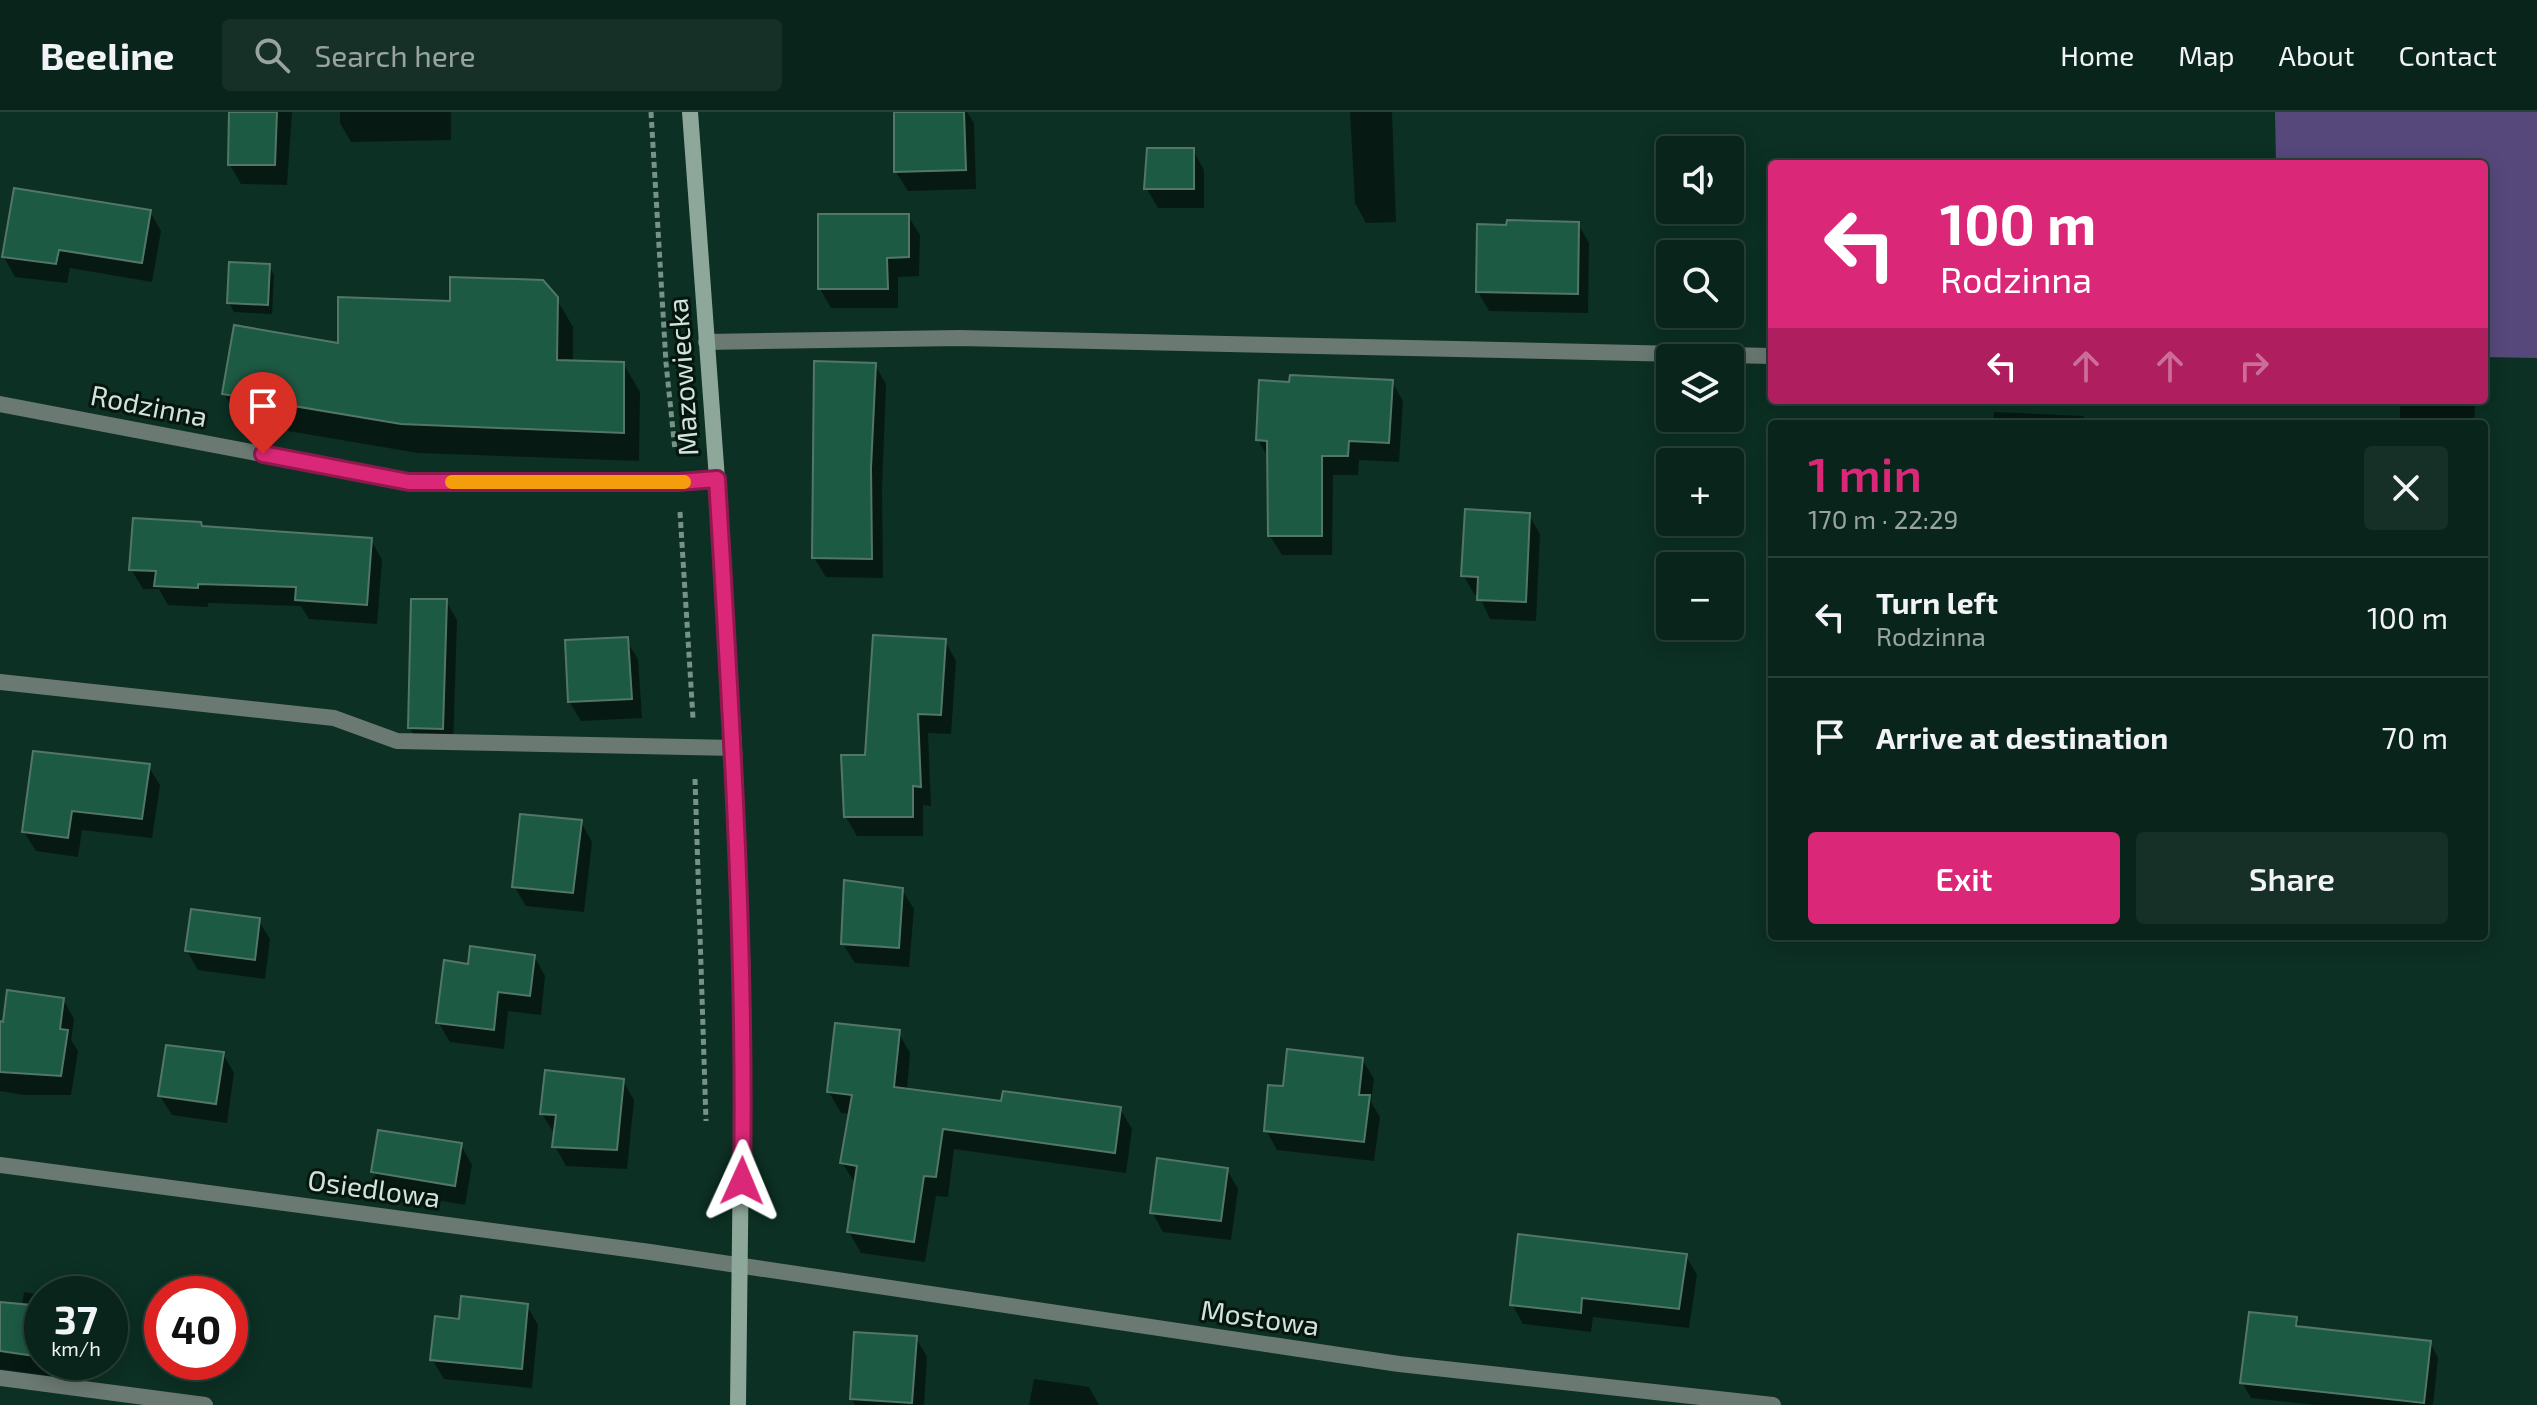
<!DOCTYPE html>
<html lang="en">
<head>
<meta charset="utf-8">
<style>
  body { margin:0; font-family:"Exo 2",sans-serif; background:#173027; color:#f1f3f6; height:100vh; display:flex; flex-direction:column; font-size:30px; white-space:nowrap }
  * { box-sizing:border-box; margin:0 }
  p { font-size:26px; color:#99a4a2 }
  .icon { flex:none; width:44px; height:44px; fill:none; stroke:currentColor; stroke-width:2; stroke-linecap:round; stroke-linejoin:round }
  .map { position:relative; flex:1; overflow:hidden }
  .details { position:absolute; left:1768px; top:308px; width:720px; height:520px; display:flex; flex-direction:column; background:#09241a; border-radius:8px; box-shadow:0 4px 20px #0003,0 0 0 2px #294139 }
  .details>* { flex:none }
  .hud { position:absolute; left:1768px; top:48px; width:720px; height:244px; border-radius:8px; box-shadow:0 4px 20px #0003,0 0 0 2px #294139; background:#db2777; color:#fff; overflow:hidden }
  .tools { position:absolute; left:1656px; top:24px; display:grid; gap:16px }
  .tools a { display:grid; place-items:center; width:88px; height:88px; border-radius:8px; background:#09241a; box-shadow:0 4px 20px #0003,0 0 0 2px #294139; font-size:40px }
  .speed { position:absolute; left:24px; top:1164px; display:flex; gap:16px; font-size:40px; font-weight:700; text-align:center }
  .speed>* { display:grid; place-content:center; width:104px; height:104px; border-radius:50%; background:#09241a; box-shadow:0 4px 20px #0003,0 0 0 2px #294139; line-height:1 }
  .speed small { font-size:20px; font-weight:400 }
  .speed .limit { border:12px solid #d22; background:#fff; color:#111 }
  .pin { position:absolute; display:grid; place-items:center; width:68px; height:68px; color:#fff; margin:-82px -34px; border-radius:50% 50% 50% 0; rotate:-45deg; box-shadow:0 0 8px #0007 }
  .pin .icon { rotate:45deg }
  .me { position:absolute; width:88px; margin:-44px; rotate:1deg; stroke-linejoin:round; filter:drop-shadow(0 0 6px #0008) }
  .turn { display:flex; align-items:center; gap:28px; height:168px; padding:0 40px; font-size:36px }
  .turn .icon { width:104px; height:104px; stroke-width:2.5 }
  .turn b { display:block; font-size:56px; line-height:68px }
  .lanes { display:flex; align-items:center; height:76px; padding:0 40px; background:#0003; justify-content:center; gap:40px; direction:ltr }
  .lanes .off { opacity:.35 }
  .round { display:grid; place-items:center; flex:none; width:84px; height:84px; border-radius:8px; background:#173027 }
  .head { display:flex; align-items:center; justify-content:space-between; height:136px; padding:0 40px }
  h1 { font-size:48px; font-weight:600; line-height:60px; color:#db2777 }
  .primary-button { display:flex; gap:16px; margin-top:auto; padding:16px 40px }
  .primary-button a { flex:1; height:92px; border-radius:8px; background:#db2777; color:#fff; font-size:32px; font-weight:600; line-height:92px; text-align:center }
  .primary-button a+a { background:#173027; color:#f1f3f6 }
  ul { padding:0; list-style:none }
  li { display:flex; align-items:center; gap:24px; height:120px; padding:0 40px; border-top:2px solid #294139 }
  li div { flex:1 }
  li b { display:block; font-size:30px }
  li em { font-style:normal }
  header { display:flex; align-items:center; gap:48px; box-sizing:border-box; height:112px; padding:0 40px; background:#09241a; border-bottom:2px solid #294139 }
  header strong { font-size:38px }
  nav { display:flex; gap:44px; margin-inline-start:auto; font-size:28px }
  .search { width:560px; height:72px; background:#173027; display:flex; align-items:center; gap:20px; box-sizing:border-box; padding:0 28px; border-radius:8px; color:#99a4a2; font-size:30px }
  .map>svg:first-child { display:block }
  .green { fill:#57487b }
  .shadow { fill:#0007 }
  .building { fill:#1d5a44; stroke:#537767; stroke-width:2 }
  .lines { fill:none; stroke-linecap:round; stroke-linejoin:round }
  .path { stroke:#779287; stroke-width:5; stroke-dasharray:6 4; stroke-linecap:butt }
  .lane { stroke:#6a7972; stroke-width:16 }
  .street { stroke:#6a7972; stroke-width:16 }
  .secondary { stroke:#8ea79b; stroke-width:16 }
  .route-casing { stroke:#8e194d; stroke-width:20 }
  .route { stroke:#db2777; stroke-width:14 }
  .slow { stroke:#f59e0b; stroke-width:14 }
  .labels { text-anchor:middle; stroke-width:6; stroke-linejoin:round; paint-order:stroke }
  .street-label { font-size:28px; fill:#d1e4db; stroke:#07150f }
</style>
</head>
<body>
<header>
<strong>Beeline</strong>
<div class="search"><svg class="icon" aria-label="search" viewBox="0 0 24 24"><circle cx="10" cy="10" r="6"/><path d="M15 15l6 6"/></svg>Search here</div>
<nav><a>Home</a><a>Map</a><a>About</a><a>Contact</a></nav>
</header>
<div class="map">
<svg width="2537" height="1293" viewBox="0 0 2537 1293">
  <rect width="100%" height="100%" fill="#0c3023"/>
  <path class="green" d="M2275 0H2537V246L2484 245V52H2276Z"/>
  <g class="shadow">
    <path d="M230 0H292L287 73 241 72 230 53Z"/>
    <path d="M340 0H451V28L351 30 340 11Z"/>
    <path d="M896 0H967L974 11 976 77 908 79 896 60Z"/>
    <path d="M1350 0H1392L1396 110 1366 111 1355 91Z"/>
    <path d="M1193 38 1204 58V96H1158L1147 77Z"/>
    <path d="M150 100 161 119 152 170 70 156 67 171 15 165 4 145Z"/>
    <path d="M908 104 920 123 919 164 898 165V196H831L820 177Z"/>
    <path d="M1578 112 1589 131 1588 201 1489 199 1478 180 1508 115Z"/>
    <path d="M269 154 274 163 272 202 234 200 229 191Z"/>
    <path d="M556 186 573 215V250L623 251 640 280 639 349 418 341 241 311 224 282 452 191Z"/>
    <path d="M875 253 886 272 882 377 883 466 826 465 814 446Z"/>
    <path d="M1392 270 1403 289 1399 350 1359 348 1358 363H1333L1332 443H1282L1270 424 1269 347 1258 328 1291 272Z"/>
    <path d="M2400 288H2471L2475 294 2474 312H2400Z"/>
    <path d="M1994 300 2083 304 2088 312H1993Z"/>
    <path d="M1529 403 1540 422 1536 509 1490 507 1479 483H1475L1463 463Z"/>
    <path d="M203 416 371 428 382 448 377 512 309 507 301 494 208 491V495L168 493 159 477H143L131 457Z"/>
    <path d="M446 489 457 508 453 636 421 635 410 616Z"/>
    <path d="M626 528 638 547 642 606 581 609 569 589Z"/>
    <path d="M945 529 956 549 951 622 928 621 931 694 923 693V724H857L846 705 867 645Z"/>
    <path d="M148 654 160 673 152 726 82 718 78 745 36 739 24 720Z"/>
    <path d="M581 710 592 730 584 800 526 794 514 774Z"/>
    <path d="M902 778 914 797 909 855 855 851 843 832Z"/>
    <path d="M258 808 270 827 265 867 198 858 187 839Z"/>
    <path d="M534 844 545 864 541 903 508 899 504 937 450 930 438 910 469 854Z"/>
    <path d="M63 887 74 907 71 928 78 939 71 983H24L0 979V911Z"/>
    <path d="M898 920 910 941 907 978 1003 992 1120 997 1132 1017 1126 1061 954 1037 948 1085 936 1084 925 1150 861 1141 849 1120 856 1072 842 1051 851 1002 841 1001 829 980Z"/>
    <path d="M223 942 234 961 227 1011 172 1003 160 984Z"/>
    <path d="M1362 947 1374 967 1371 990 1380 1005 1374 1049 1277 1038 1266 1018 1285 976Z"/>
    <path d="M623 969 634 988 627 1057 566 1054 555 1034 554 1021 542 1002Z"/>
    <path d="M461 1033 472 1053 465 1093 385 1079 373 1059Z"/>
    <path d="M1227 1058 1238 1077 1231 1128 1163 1120 1152 1100Z"/>
    <path d="M1686 1144 1697 1163 1689 1216 1593 1205 1591 1220 1523 1212 1512 1192Z"/>
    <path d="M24 1180 42 1183V1250H90L88 1269 0 1257V1192L22 1194Z"/>
    <path d="M527 1194 538 1213 532 1276 444 1267 432 1247 461 1209Z"/>
    <path d="M2296 1207 2301 1216 2430 1230 2438 1246 2433 1293H2316L2251 1286 2242 1270Z"/>
    <path d="M916 1226 927 1245 924 1293H855L852 1287Z"/>
    <path d="M1034 1267 1089 1275 1099 1293H1029Z"/>
  </g>
  <g class="building">
    <path d="M229 0H277L275 53H228Z"/>
    <path d="M894 0H964L966 58 894 60Z"/>
    <path d="M1147 36H1194V77H1144Z"/>
    <path d="M14 76 151 98 142 151 59 138 56 152 2 145Z"/>
    <path d="M818 102H909V145L887 146 888 177H818Z"/>
    <path d="M1507 108 1579 110 1578 182 1476 180 1477 112 1506 113Z"/>
    <path d="M229 150 270 152 268 193 227 191Z"/>
    <path d="M450 165 543 168 558 185 557 248 624 250V321L401 312 222 282 234 213 338 231V185L450 189Z"/>
    <path d="M814 249 876 251 871 356 872 447 812 446Z"/>
    <path d="M1290 263 1393 268 1389 331 1349 329 1348 344H1322V424H1268L1267 329 1256 328 1259 268 1289 270Z"/>
    <path d="M1465 397 1530 401 1526 490 1477 488 1478 465 1461 464Z"/>
    <path d="M133 406 201 410 202 414 372 426 367 493 295 488 296 475 198 472V476L154 474 156 459 129 458Z"/>
    <path d="M411 487H447L443 617 408 616Z"/>
    <path d="M873 523 946 527 941 603 918 602 921 675 913 674V705H844L841 643H865Z"/>
    <path d="M628 525 632 587 568 590 565 528Z"/>
    <path d="M33 639 150 652 142 707 72 699 68 726 22 720Z"/>
    <path d="M520 702 582 708 573 781 512 775Z"/>
    <path d="M844 768 903 776 899 836 841 832Z"/>
    <path d="M191 797 260 806 255 848 185 839Z"/>
    <path d="M470 834 535 843 530 884 498 880 494 918 436 911 444 848 468 852Z"/>
    <path d="M7 878 64 886 60 917 68 918 61 964 0 960V909L3 910Z"/>
    <path d="M835 911 900 918 894 975 1001 989 1003 979 1121 995 1115 1041 943 1017 936 1065 924 1064 914 1130 847 1120 857 1054 840 1051 852 983 827 980Z"/>
    <path d="M166 933 224 940 216 992 158 984Z"/>
    <path d="M1287 937 1363 946 1359 983H1370L1364 1030 1264 1019 1268 973 1283 974Z"/>
    <path d="M545 958 624 967 617 1038 552 1035 556 1003 540 1002Z"/>
    <path d="M378 1018 462 1031 455 1074 371 1060Z"/>
    <path d="M1157 1046 1228 1056 1221 1109 1150 1101Z"/>
    <path d="M1518 1122 1687 1142 1679 1197 1582 1186 1581 1201 1510 1193Z"/>
    <path d="M461 1184 528 1192 522 1257 430 1248 435 1204 459 1207Z"/>
    <path d="M0 1190 42 1194V1245L0 1239Z"/>
    <path d="M2249 1200 2297 1205 2296 1214 2431 1229 2424 1291 2240 1271Z"/>
    <path d="M854 1220 917 1224 912 1291 850 1287Z"/>
  </g>
  <g class="lines">
    <g class="path">
      <path d="M651 0 666 251 675 338"/>
      <path d="M680 400 693 606"/>
      <path d="M695 667 706 1009"/>
    </g>
    <g class="lane">
      <path d="M706 230 959 226 1772 244"/>
      <path d="M0 570 334 606 397 629 734 636"/>
    </g>
    <g class="street">
      <path d="M0 292 409 370H678L717 367"/>
      <path d="M0 1053 650 1140 1399 1252 1773 1293"/>
      <path d="M0 1266 205 1293"/>
    </g>
    <path class="secondary" d="M690 0 717 367 734 636 743 869 738 1293"/>
  </g>
  <g class="lines">
    <defs>
      <path id="route" d="M263 342 409 370H678L717 367C731 601 746 835 742 1069"/>
    </defs>
    <use href="#route" class="route-casing"/>
    <use href="#route" class="route"/>
    <path class="slow" d="M452 370H684"/>
  </g>
  <g class="labels">
    <g class="street-label">
      <text transform="translate(683 265) rotate(-94)" y="10">Mazowiecka</text>
      <text transform="translate(149 294) rotate(11)" y="10">Rodzinna</text>
      <text transform="translate(374 1077) rotate(8)" y="10">Osiedlowa</text>
      <text transform="translate(1260 1206) rotate(8)" y="10">Mostowa</text>
    </g>
  </g>
</svg>
<div class="tools">
<a><svg class="icon" aria-label="sound" viewBox="0 0 24 24"><path d="M4 9h4l5-4v14l-5-4H4zM17 9q2 3 0 6"/></svg></a>
<a><svg class="icon" aria-label="search" viewBox="0 0 24 24"><circle cx="10" cy="10" r="6"/><path d="M15 15l6 6"/></svg></a>
<a><svg class="icon" aria-label="layers" viewBox="0 0 24 24"><path d="M12 4l9 5-9 5-9-5zM3 14l9 5 9-5"/></svg></a>
<a>+</a>
<a>−</a>
</div>
<div class="speed"><div>37<small>km/h</small></div><div class="limit">40</div></div>
<div class="pin" style="left:263px;top:342px;background:#d93025"><svg class="icon" aria-label="arrive" viewBox="0 0 24 24"><path d="M6 21V4h12l-3 4 3 4H6"/></svg></div>
<svg class="me" style="left:742px;top:1069px" viewBox="-20 -20 40 40"><path d="M0-17L14 15 0 8-14 15z" fill="#db2777" stroke="#fff" stroke-width="4"/></svg>
<div class="hud">
<div class="turn"><svg class="icon" aria-label="left" viewBox="0 0 24 24"><path d="M17 20v-9H6M10 6l-5 5 5 5"/></svg><div><b>100 m</b>Rodzinna</div></div>
<div class="lanes"><svg class="icon" aria-label="left" viewBox="0 0 24 24"><path d="M17 20v-9H6M10 6l-5 5 5 5"/></svg><svg class="icon off" aria-label="ahead" viewBox="0 0 24 24"><path d="M12 20V5M6 11l6-6 6 6"/></svg><svg class="icon off" aria-label="ahead" viewBox="0 0 24 24"><path d="M12 20V5M6 11l6-6 6 6"/></svg><svg class="icon off" aria-label="right" viewBox="0 0 24 24"><path d="M7 20v-9h11M14 6l5 5-5 5"/></svg></div>
</div>
<section class="details">
<div class="head"><div><h1>1 min</h1><p>170 m · 22:29</p></div><a class="round"><svg class="icon" aria-label="close" viewBox="0 0 24 24"><path d="M6 6l12 12M18 6L6 18"/></svg></a></div>
<ul>
<li><svg class="icon" aria-label="left" viewBox="0 0 24 24"><path d="M17 20v-9H6M10 6l-5 5 5 5"/></svg><div><b>Turn left</b><p>Rodzinna</p></div><em>100 m</em></li>
<li><svg class="icon" aria-label="arrive" viewBox="0 0 24 24"><path d="M6 21V4h12l-3 4 3 4H6"/></svg><div><b>Arrive at destination</b></div><em>70 m</em></li>
</ul>
<div class="primary-button"><a>Exit</a><a>Share</a></div>
</section>
</div>
</body>
</html>
